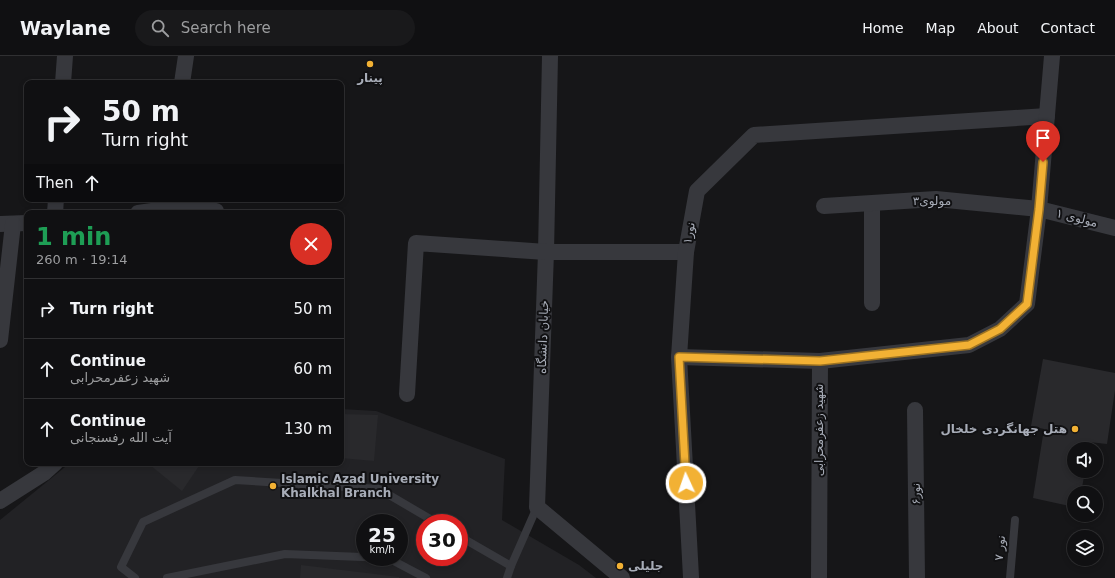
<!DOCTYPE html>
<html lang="en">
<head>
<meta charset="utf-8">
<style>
  body { margin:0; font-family:"DejaVu Sans",Vazirmatn,sans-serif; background:#19191b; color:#f1f3f6; height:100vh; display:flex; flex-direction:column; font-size:15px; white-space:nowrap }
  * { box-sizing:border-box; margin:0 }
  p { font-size:13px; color:#9c9d9f }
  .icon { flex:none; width:22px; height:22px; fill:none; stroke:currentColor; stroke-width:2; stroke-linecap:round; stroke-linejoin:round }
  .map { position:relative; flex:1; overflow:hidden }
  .panel { position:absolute; left:24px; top:154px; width:320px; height:256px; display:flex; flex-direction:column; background:#101012; border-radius:8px; box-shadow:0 2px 6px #0003,0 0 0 1px #303032 }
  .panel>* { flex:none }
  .banner { position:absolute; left:24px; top:24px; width:320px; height:122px; border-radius:8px; box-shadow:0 2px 6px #0003,0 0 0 1px #303032; background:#101012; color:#f1f3f6; overflow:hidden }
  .tools { position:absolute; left:1067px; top:386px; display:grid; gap:8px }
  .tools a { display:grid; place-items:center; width:36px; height:36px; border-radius:50%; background:#101012; box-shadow:0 2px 6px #0003,0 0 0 1px #303032; font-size:20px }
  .speed { position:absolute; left:356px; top:458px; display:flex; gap:8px; font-size:20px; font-weight:700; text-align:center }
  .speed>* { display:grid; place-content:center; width:52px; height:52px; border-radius:50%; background:#101012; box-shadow:0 2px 6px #0003,0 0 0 1px #303032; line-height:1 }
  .speed small { font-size:10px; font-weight:400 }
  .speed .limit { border:6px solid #d22; background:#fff; color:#111 }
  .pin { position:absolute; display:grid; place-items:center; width:34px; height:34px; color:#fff; margin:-41px -17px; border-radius:50% 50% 50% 0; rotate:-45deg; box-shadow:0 0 4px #0007 }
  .pin .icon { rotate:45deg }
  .me { position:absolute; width:44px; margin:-22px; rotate:357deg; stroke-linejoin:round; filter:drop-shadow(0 0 3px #0008) }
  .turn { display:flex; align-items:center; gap:14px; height:84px; padding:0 12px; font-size:18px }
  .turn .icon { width:52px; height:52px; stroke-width:2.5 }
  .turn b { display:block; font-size:28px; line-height:34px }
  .then { display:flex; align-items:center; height:38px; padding:0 12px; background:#0003; gap:8px; font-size:15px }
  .round { display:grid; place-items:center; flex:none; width:42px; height:42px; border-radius:21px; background:#19191b }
  .summary { display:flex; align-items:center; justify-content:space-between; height:68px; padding:0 12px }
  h1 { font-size:24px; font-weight:700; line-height:30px; color:#1e9e55 }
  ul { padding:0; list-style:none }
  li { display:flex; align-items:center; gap:12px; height:60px; padding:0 12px; border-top:1px solid #303032 }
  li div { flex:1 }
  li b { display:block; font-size:15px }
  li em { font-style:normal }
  header { display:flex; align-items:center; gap:24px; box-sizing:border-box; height:56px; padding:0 20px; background:#101012; border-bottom:1px solid #303032 }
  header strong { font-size:19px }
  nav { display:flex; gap:22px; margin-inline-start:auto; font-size:14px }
  .search { width:280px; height:36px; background:#19191b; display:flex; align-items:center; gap:10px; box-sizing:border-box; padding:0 14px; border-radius:22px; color:#9c9d9f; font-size:15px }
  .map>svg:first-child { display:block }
  .built { fill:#222225; fill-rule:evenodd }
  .building { fill:#29292c }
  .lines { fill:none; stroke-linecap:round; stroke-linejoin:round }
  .lane { stroke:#37383d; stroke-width:8 }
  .street { stroke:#37383d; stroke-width:16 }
  .route-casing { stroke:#9d7322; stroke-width:10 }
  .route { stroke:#f2b134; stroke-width:7 }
  .poi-dot { fill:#f2b134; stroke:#111113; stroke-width:1.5 }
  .labels { text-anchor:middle; stroke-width:4; stroke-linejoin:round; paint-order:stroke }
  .poi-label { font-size:12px; font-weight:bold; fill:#a8adb8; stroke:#111113; text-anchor:start }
  .street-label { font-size:12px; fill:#a8adb8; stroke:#111113 }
</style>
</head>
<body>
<header>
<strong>Waylane</strong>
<div class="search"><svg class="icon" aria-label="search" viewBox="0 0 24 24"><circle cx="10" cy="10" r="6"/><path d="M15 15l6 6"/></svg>Search here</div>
<nav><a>Home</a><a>Map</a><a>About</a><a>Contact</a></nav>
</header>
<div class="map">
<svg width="1115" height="522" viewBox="0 0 1115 522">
  <rect width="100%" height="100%" fill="#161618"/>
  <path class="built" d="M341 353 376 355 505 403 502 464 579 509 596 522H0V464L70 407H341ZM365 467H399V501H365ZM425 467H459V501H425Z"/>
  <g class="building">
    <path d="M1043 303 1115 317V334L1107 388 1089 386 1088 393H1074V415H1085L1081 437H1074V451L1033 442 1044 373 1031 370Z"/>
    <path d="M341 358 378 359 374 405 341 402Z"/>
    <path d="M152 407H201L182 435 150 409Z"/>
    <path d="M301 509 399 521V522H300Z"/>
  </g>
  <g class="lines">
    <g class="lane">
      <path d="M459 480 511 510"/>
      <path d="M135 522 121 511 143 466 235 424 379 433 437 467"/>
      <path d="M167 522 285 498 388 502 426 522"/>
      <path d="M507 522 511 510 537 451"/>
      <path d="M1010 522 1015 464"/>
    </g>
    <g class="street">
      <path d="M550 0 546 196 537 451 622 522"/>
      <path d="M63 27 65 0"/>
      <path d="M182 27 186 0"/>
      <path d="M872 148V247"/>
      <path d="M824 150 936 143 1039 153 1115 172"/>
      <path d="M55 157 56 143"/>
      <path d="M138 157 166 153 216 155"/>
      <path d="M0 168 27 167"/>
      <path d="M0 284 13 168"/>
      <path d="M679 301 820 305"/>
      <path d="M407 338 416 187 546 196H686"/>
      <path d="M915 354 917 522"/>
      <path d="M0 445 44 417 55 407"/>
      <path d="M691 521 679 301 686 196 697 135 754 79 1047 60"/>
      <path d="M819 522 820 305 969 289 1000 273 1027 248 1039 153 1052 0"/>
    </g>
  </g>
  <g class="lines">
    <defs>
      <path id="route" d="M686 427 679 301 820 305 969 289 1000 273 1027 248 1039 153 1043 106"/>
    </defs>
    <use href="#route" class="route-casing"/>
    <use href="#route" class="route"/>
  </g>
  <g class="poi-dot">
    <circle cx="370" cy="8" r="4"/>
    <circle cx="1075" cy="373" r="4"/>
    <circle cx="273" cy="430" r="4"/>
    <circle cx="620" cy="510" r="4"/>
  </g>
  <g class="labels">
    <g class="poi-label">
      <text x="370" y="26" text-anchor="middle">پینار</text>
      <text x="1067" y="377" text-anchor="end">هتل جهانگردی خلخال</text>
      <text x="281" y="427">Islamic Azad University<tspan x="281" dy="14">Khalkhal Branch</tspan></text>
      <text x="628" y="514">جلیلی</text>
    </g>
    <g class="street-label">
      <text x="932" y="149">مولوی۳</text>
      <text transform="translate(1077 162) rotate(14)" y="4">مولوی ۱</text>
      <text transform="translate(689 177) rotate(-80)" y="4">نور۱</text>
      <text transform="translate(543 281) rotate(-88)" y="4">خیابان دانشگاه</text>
      <text transform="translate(819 374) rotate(-90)" y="4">شهید زعفرمحرابی</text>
      <text transform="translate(916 438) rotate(-91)" y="4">نور۶</text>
      <text transform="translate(1000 492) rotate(-85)" y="4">نور ۷</text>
    </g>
  </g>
</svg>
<div class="tools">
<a><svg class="icon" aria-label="sound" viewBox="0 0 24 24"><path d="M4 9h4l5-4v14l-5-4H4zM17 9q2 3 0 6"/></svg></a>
<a><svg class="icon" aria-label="search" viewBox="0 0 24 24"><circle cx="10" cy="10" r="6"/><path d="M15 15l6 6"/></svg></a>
<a><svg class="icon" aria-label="layers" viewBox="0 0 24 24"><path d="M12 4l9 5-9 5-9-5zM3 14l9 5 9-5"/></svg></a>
</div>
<div class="speed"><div>25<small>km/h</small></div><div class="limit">30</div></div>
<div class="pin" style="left:1043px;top:106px;background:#d93025"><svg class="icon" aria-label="arrive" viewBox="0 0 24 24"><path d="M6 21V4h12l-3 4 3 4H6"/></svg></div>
<svg class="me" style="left:686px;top:427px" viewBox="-20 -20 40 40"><circle r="17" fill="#f2b134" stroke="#fff" stroke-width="3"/><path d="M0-11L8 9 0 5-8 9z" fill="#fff"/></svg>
<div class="banner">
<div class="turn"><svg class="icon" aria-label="right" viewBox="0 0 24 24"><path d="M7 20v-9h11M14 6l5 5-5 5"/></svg><div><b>50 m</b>Turn right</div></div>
<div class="then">Then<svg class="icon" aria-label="ahead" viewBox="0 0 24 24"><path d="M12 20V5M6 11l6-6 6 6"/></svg></div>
</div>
<section class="panel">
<div class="summary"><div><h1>1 min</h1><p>260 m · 19:14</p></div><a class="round" style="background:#d93025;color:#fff"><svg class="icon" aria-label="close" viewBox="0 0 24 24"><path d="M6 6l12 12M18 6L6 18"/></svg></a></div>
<ul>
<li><svg class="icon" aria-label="right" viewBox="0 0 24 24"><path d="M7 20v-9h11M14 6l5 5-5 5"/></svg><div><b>Turn right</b></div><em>50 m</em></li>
<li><svg class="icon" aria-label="ahead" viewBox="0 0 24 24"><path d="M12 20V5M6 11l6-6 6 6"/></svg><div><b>Continue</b><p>شهید زعفرمحرابی</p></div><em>60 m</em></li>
<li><svg class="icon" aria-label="ahead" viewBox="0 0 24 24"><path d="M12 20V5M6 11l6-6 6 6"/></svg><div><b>Continue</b><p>آیت الله رفسنجانی</p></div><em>130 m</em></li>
</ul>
</section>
</div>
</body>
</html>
